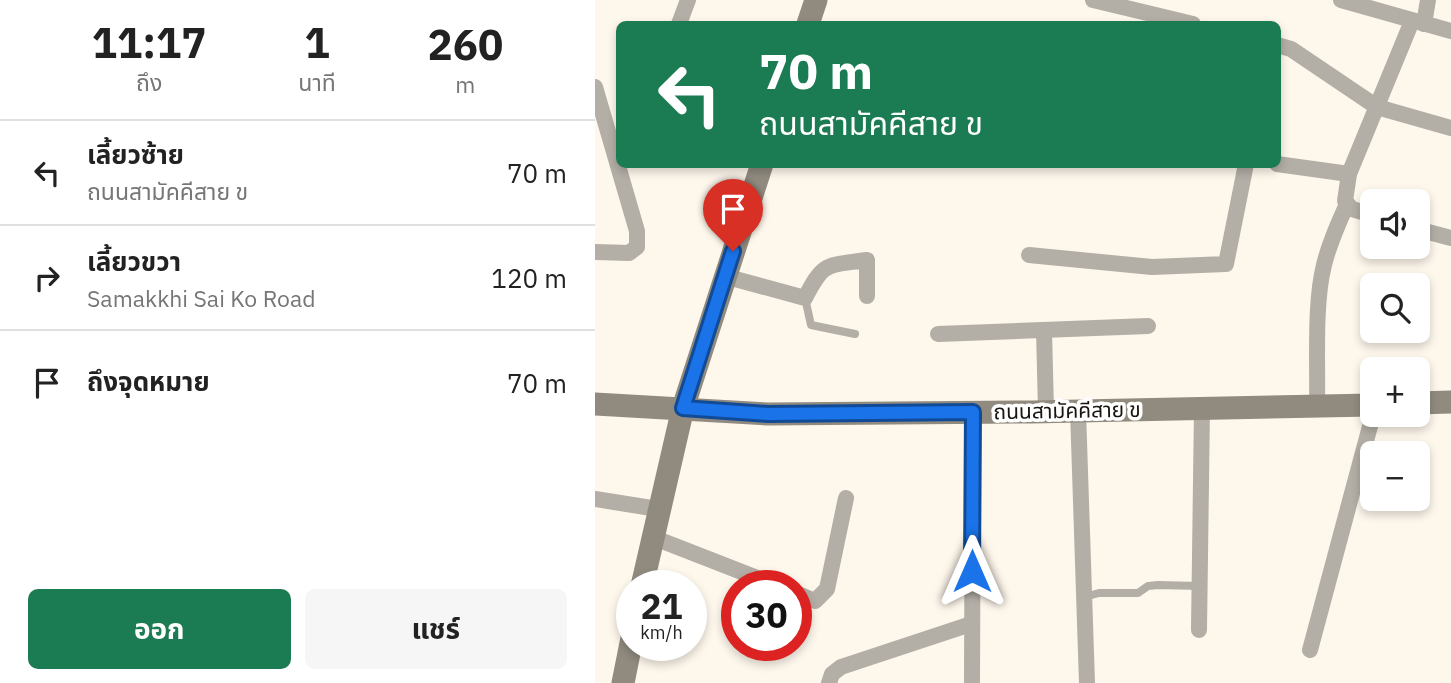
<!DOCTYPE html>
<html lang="th">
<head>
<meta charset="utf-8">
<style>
  body { margin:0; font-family:"IBM Plex Sans","Noto Sans Thai",sans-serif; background:#f6f6f6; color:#222; height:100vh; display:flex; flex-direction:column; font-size:26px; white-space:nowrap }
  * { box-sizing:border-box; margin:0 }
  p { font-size:23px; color:#767676 }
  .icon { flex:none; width:38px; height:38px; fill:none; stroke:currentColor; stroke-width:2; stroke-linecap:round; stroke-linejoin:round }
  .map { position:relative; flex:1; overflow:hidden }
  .panel { display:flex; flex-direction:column; background:#fff; width:595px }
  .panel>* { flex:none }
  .hud { position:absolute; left:21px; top:21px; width:665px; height:147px; border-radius:10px; box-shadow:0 4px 10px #0003; background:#1b7b52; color:#fff; overflow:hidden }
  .controls { position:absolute; left:765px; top:189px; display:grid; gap:14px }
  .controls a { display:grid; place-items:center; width:70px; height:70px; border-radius:10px; background:#fff; box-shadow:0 4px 10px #0003; font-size:35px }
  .speed { position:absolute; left:21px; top:570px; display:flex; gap:14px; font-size:35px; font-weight:700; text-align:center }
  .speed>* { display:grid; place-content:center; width:91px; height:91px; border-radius:50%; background:#fff; box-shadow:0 4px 10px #0003; line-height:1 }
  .speed small { font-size:18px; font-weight:400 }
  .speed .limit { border:10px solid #d22; background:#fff; color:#111 }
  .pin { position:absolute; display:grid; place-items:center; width:60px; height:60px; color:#fff; margin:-72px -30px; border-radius:50% 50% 50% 0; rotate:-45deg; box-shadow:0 0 7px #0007 }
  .pin .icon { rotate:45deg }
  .me { position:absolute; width:77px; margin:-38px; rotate:0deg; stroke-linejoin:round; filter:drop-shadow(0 0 5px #0008) }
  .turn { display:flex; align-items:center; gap:24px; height:147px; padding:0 28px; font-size:32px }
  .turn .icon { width:91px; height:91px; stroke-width:2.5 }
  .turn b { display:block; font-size:49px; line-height:60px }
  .eta { display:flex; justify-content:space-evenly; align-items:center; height:119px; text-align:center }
  .eta b { font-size:42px; font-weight:700; line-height:49px }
  .action { display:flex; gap:14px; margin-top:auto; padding:14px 28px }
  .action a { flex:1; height:80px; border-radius:10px; background:#1b7b52; color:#fff; font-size:28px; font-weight:700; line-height:80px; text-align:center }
  .action a+a { background:#f6f6f6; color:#222 }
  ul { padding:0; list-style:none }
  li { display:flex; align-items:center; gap:21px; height:105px; padding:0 28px; border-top:2px solid #e0e0e0 }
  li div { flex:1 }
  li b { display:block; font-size:26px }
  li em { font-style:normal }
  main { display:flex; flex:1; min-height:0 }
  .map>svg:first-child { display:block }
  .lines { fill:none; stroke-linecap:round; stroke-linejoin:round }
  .lane { stroke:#b3aea6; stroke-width:8 }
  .street { stroke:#b3aea6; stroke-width:16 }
  .secondary { stroke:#918b7f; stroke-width:23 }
  .route-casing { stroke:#114b97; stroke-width:18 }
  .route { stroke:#1a73e8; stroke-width:12 }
  .labels { text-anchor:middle; stroke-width:7; stroke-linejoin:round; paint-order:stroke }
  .street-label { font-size:21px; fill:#18140e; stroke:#fff }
</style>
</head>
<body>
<main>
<section class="panel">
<div class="eta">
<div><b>11:17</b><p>ถึง</p></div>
<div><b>1</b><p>นาที</p></div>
<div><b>260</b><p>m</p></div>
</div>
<ul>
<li><svg class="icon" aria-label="left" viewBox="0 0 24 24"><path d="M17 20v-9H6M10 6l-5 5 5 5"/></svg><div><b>เลี้ยวซ้าย</b><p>ถนนสามัคคีสาย ข</p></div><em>70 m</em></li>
<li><svg class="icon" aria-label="right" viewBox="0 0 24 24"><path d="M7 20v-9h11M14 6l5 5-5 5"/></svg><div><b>เลี้ยวขวา</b><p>Samakkhi Sai Ko Road</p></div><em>120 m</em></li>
<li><svg class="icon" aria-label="arrive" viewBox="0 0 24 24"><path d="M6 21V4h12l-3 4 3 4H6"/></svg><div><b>ถึงจุดหมาย</b></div><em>70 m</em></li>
</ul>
<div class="action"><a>ออก</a><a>แชร์</a></div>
</section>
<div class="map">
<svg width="856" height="683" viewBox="0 0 856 683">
  <rect width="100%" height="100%" fill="#fef7ec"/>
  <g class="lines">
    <g class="lane">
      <path d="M210 298 216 325 260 334"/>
      <path d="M489 597 504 593H543L553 586 563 585 605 586"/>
    </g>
    <g class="street">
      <path d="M498 0 598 24"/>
      <path d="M746 0 856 31"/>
      <path d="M84 24 93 0"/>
      <path d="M829 24 833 0"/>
      <path d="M682 45 696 49 782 107 856 128"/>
      <path d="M0 87 42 231V247L34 253 0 252"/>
      <path d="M682 164 754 174"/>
      <path d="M777 215 757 209 750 201 754 174 817 21"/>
      <path d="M822 229 856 238"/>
      <path d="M434 255 557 267 631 264 651 164"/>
      <path d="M129 276 210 298C229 261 231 266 272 260V296"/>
      <path d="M449 330 451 411"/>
      <path d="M343 334 553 326"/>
      <path d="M722 405C723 364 719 304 729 265 734 244 743 224 752 204"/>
      <path d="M483 411 492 683"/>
      <path d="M0 499 63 509"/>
      <path d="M57 537 183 586"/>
      <path d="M201 593 220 601 232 589 251 498"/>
      <path d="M604 630 607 408"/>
      <path d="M715 650 778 415"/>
      <path d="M234 683 237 674 246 667 376 624"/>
      <path d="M377 683 378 412"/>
    </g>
    <g class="secondary">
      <path d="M213 24 221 0"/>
      <path d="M822 403 856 402"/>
      <path d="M0 404 173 414 437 412 777 405"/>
      <path d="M47 586 88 408 167 164"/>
      <path d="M28 683 37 638"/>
    </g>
  </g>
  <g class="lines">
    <defs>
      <path id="route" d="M138 251 88 408 173 414 378 412 377 571"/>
    </defs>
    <use href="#route" class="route-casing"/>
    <use href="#route" class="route"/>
  </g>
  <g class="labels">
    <g class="street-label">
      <text transform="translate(472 411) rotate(-1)" y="7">ถนนสามัคคีสาย ข</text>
    </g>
  </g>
</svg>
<div class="controls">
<a><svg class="icon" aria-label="sound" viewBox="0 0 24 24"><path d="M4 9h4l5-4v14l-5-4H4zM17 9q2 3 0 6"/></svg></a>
<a><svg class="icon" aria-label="search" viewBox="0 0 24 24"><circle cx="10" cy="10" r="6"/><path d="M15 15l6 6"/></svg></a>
<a>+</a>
<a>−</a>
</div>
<div class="speed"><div>21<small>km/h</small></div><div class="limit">30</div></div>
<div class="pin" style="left:138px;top:251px;background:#d93025"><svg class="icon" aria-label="arrive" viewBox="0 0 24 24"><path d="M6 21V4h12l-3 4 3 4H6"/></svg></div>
<svg class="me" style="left:377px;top:571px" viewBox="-20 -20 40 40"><path d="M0-17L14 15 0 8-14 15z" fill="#1a73e8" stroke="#fff" stroke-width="4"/></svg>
<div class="hud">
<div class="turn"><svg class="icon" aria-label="left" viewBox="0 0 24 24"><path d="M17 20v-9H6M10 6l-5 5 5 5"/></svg><div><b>70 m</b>ถนนสามัคคีสาย ข</div></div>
</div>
</div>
</main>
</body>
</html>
